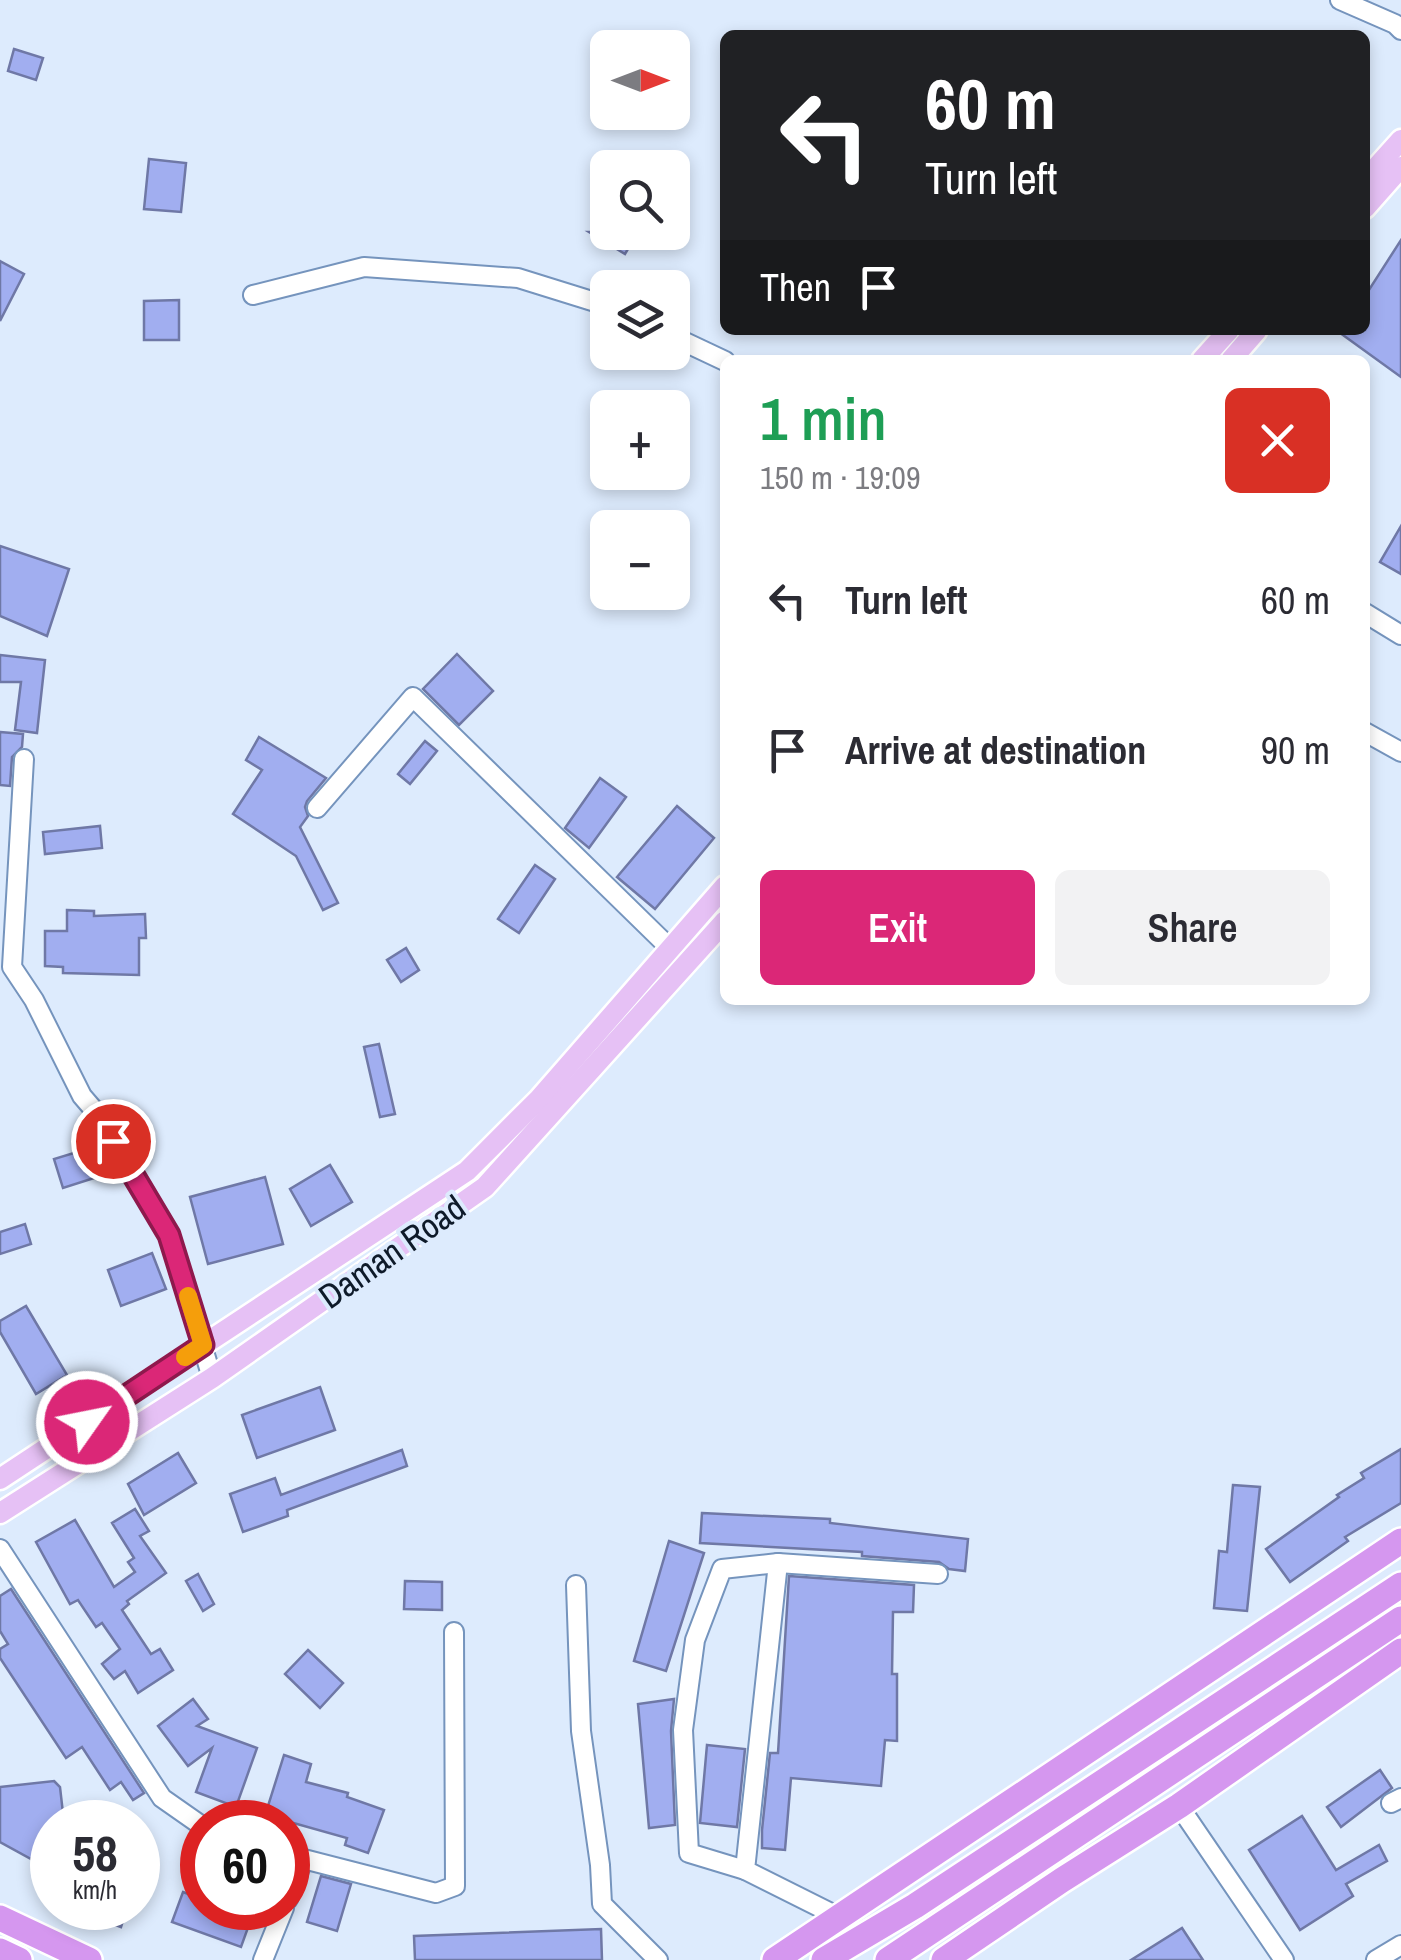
<!DOCTYPE html>
<html lang="en">
<head>
<meta charset="utf-8">
<style>
  body { margin:0; font-family:"Archivo Narrow",sans-serif; background:#f2f2f3; color:#2b2b33; height:100vh; display:flex; flex-direction:column; font-size:38px; white-space:nowrap }
  * { box-sizing:border-box; margin:0 }
  p { font-size:32px; color:#7c7c81 }
  .icon { flex:none; width:55px; height:55px; fill:none; stroke:currentColor; stroke-width:2; stroke-linecap:round; stroke-linejoin:round }
  .map { position:relative; flex:1; overflow:hidden }
  .drawer { position:absolute; left:720px; top:355px; width:650px; height:650px; display:flex; flex-direction:column; background:#fff; border-radius:15px; box-shadow:0 5px 15px #0003 }
  .drawer>* { flex:none }
  .top-card { position:absolute; left:720px; top:30px; width:650px; height:305px; border-radius:15px; box-shadow:0 5px 15px #0003; background:#202124; color:#fff; overflow:hidden }
  .needle { width:65px; rotate:90deg }
  .buttons { position:absolute; left:590px; top:30px; display:grid; gap:20px }
  .buttons a { display:grid; place-items:center; width:100px; height:100px; border-radius:15px; background:#fff; box-shadow:0 5px 15px #0003; font-size:50px }
  .speed { position:absolute; left:30px; top:1800px; display:flex; gap:20px; font-size:50px; font-weight:700; text-align:center }
  .speed>* { display:grid; place-content:center; width:130px; height:130px; border-radius:50%; background:#fff; box-shadow:0 5px 15px #0003; line-height:1 }
  .speed small { font-size:25px; font-weight:400 }
  .speed .limit { border:15px solid #d22; background:#fff; color:#111 }
  .pin { position:absolute; display:grid; place-items:center; width:85px; height:85px; color:#fff; margin:-42px; border:5px solid #fff; border-radius:50%; box-shadow:0 2px 10px #0007 }
  .me { position:absolute; width:110px; margin:-55px; rotate:57deg; stroke-linejoin:round; filter:drop-shadow(0 0 8px #0008) }
  .turn { display:flex; align-items:center; gap:35px; height:210px; padding:0 40px; font-size:45px }
  .turn .icon { width:130px; height:130px; stroke-width:2.5 }
  .turn b { display:block; font-size:70px; line-height:85px }
  .then { display:flex; align-items:center; height:95px; padding:0 40px; background:#0003; gap:20px; font-size:38px }
  .round { display:grid; place-items:center; flex:none; width:105px; height:105px; border-radius:15px; background:#f2f2f3 }
  .headline { display:flex; align-items:center; justify-content:space-between; height:170px; padding:0 40px }
  h1 { font-size:60px; font-weight:600; line-height:75px; color:#1e9e55 }
  .action { display:flex; gap:20px; margin-top:auto; padding:20px 40px }
  .action a { flex:1; height:115px; border-radius:15px; background:#db2777; color:#fff; font-size:40px; font-weight:600; line-height:115px; text-align:center }
  .action a+a { background:#f2f2f3; color:#2b2b33 }
  ul { padding:0; list-style:none }
  li { display:flex; align-items:center; gap:30px; height:150px; padding:0 40px }
  li div { flex:1 }
  li b { display:block; font-size:38px }
  li em { font-style:normal }
  .map>svg:first-child { display:block }
  .building { fill:#a1aef0; stroke:#6f78a6; stroke-width:2.5 }
  .lines { fill:none; stroke-linecap:round; stroke-linejoin:round }
  .minor-casing { stroke:#7594bd; stroke-width:22 }
  .major-casing { stroke:#fff; stroke-width:25 }
  .highway-casing { stroke:#fff; stroke-width:30 }
  .minor { stroke:#fff; stroke-width:18 }
  .major { stroke:#e6c1f5; stroke-width:20 }
  .highway { stroke:#d597ef; stroke-width:25 }
  .route-casing { stroke:#8e194d; stroke-width:25 }
  .route { stroke:#db2777; stroke-width:18 }
  .slow { stroke:#f59e0b; stroke-width:18 }
  .labels { text-anchor:middle; stroke-width:8; stroke-linejoin:round; paint-order:stroke }
  .street-label { font-size:35px; fill:#0e1a29; stroke:#ddebfd }
</style>
</head>
<body>
<div class="map">
<svg width="1401" height="1960" viewBox="0 0 1401 1960">
  <rect width="100%" height="100%" fill="#ddebfd"/>
  <g class="building">
    <path d="M14 49 43 58 36 80 8 71Z"/>
    <path d="M149 159 186 163 181 212 144 209Z"/>
    <path d="M608 207V232H638L625 254 589 232H592Z"/>
    <path d="M1401 240V377L1336 330H1365V296Z"/>
    <path d="M0 261 24 274 0 321Z"/>
    <path d="M179 300V340H144V301Z"/>
    <path d="M1401 526V574L1380 562Z"/>
    <path d="M0 546 69 569 47 636 0 616Z"/>
    <path d="M457 654 493 691 459 725 423 689Z"/>
    <path d="M0 655 45 660 37 733 15 730 21 682H0Z"/>
    <path d="M0 732 23 734 22 747 12 757 10 786 0 785Z"/>
    <path d="M259 737 326 778 307 801 305 807 308 816 300 827 338 903 323 910 296 856 233 814 262 770 246 760Z"/>
    <path d="M425 741 437 751 410 784 398 774Z"/>
    <path d="M600 778 626 797 589 848 565 828Z"/>
    <path d="M677 806 714 838 655 909 617 877Z"/>
    <path d="M100 826 102 848 45 854 43 832Z"/>
    <path d="M535 865 555 879 519 933 498 919Z"/>
    <path d="M67 910 94 911V916L145 914 146 938H139V975L63 973V967L45 966V931H67Z"/>
    <path d="M406 948 419 970 401 982 387 960Z"/>
    <path d="M379 1044 395 1114 380 1117 364 1047Z"/>
    <path d="M100 1145 116 1171 63 1188 54 1159Z"/>
    <path d="M330 1165 352 1202 311 1226 290 1189Z"/>
    <path d="M265 1177 283 1244 208 1264 190 1197Z"/>
    <path d="M25 1224 31 1244 0 1254V1232Z"/>
    <path d="M152 1253 166 1289 121 1306 108 1270Z"/>
    <path d="M26 1306 67 1375 36 1394 0 1332V1321Z"/>
    <path d="M320 1387 335 1430 257 1458 242 1415Z"/>
    <path d="M1401 1449V1503L1345 1537 1348 1541 1290 1582 1266 1549 1339 1497 1337 1495 1364 1478 1361 1473Z"/>
    <path d="M402 1450 407 1466 287 1510 288 1516 243 1532 230 1494 275 1478 281 1495Z"/>
    <path d="M178 1453 196 1483 144 1515 128 1484Z"/>
    <path d="M1233 1485 1260 1487 1247 1611 1214 1608 1219 1551 1227 1552Z"/>
    <path d="M135 1509 149 1531 140 1536 166 1573 127 1601 129 1604 122 1610 151 1654 160 1649 173 1670 138 1693 125 1671 114 1679 102 1664 120 1649 102 1623 96 1627 78 1600 70 1604 36 1542 75 1520 114 1587 135 1572 128 1562 134 1558 112 1523Z"/>
    <path d="M702 1513 830 1519V1523L968 1539 965 1571 949 1569 939 1562 862 1556V1552L700 1543Z"/>
    <path d="M669 1541 704 1553 666 1671 634 1661Z"/>
    <path d="M198 1574 214 1604 203 1611 186 1581Z"/>
    <path d="M789 1576 914 1585 913 1612H893L892 1674H897V1741L885 1740 881 1786 791 1778 785 1850 762 1848V1830L770 1753H778Z"/>
    <path d="M405 1581 442 1582V1610L404 1609Z"/>
    <path d="M11 1589 144 1793 133 1800 121 1782 110 1790 82 1747 66 1758 0 1658V1649L8 1644 0 1631V1596Z"/>
    <path d="M308 1650 343 1683 320 1708 285 1674Z"/>
    <path d="M193 1699 208 1719 197 1726 257 1748 236 1807 196 1792 212 1748 188 1766 158 1726Z"/>
    <path d="M674 1699 671 1731 675 1825 649 1828 638 1704Z"/>
    <path d="M707 1745 745 1749 737 1827 700 1823Z"/>
    <path d="M284 1755 311 1764 306 1782 348 1793 347 1797 384 1810 368 1853 345 1845 347 1838 290 1822H263Z"/>
    <path d="M1380 1770 1392 1788 1341 1827 1327 1807Z"/>
    <path d="M54 1781 60 1787 64 1822H52V1857L48 1854 42 1865 0 1842V1787Z"/>
    <path d="M1302 1816 1336 1870 1379 1845 1387 1861 1346 1884 1353 1896 1300 1930 1249 1850Z"/>
    <path d="M321 1876 351 1884 337 1931 307 1922Z"/>
    <path d="M183 1892 202 1899V1908H255L241 1947 172 1922Z"/>
    <path d="M70 1908H127L121 1927Z"/>
    <path d="M1182 1928 1203 1960H1131Z"/>
    <path d="M601 1929 602 1960H415L414 1936Z"/>
  </g>
  <g class="lines">
    <defs>
      <g id="minor">
        <path d="M1340 0 1395 24 1401 30"/>
        <path d="M253 295 364 267 518 278 608 306"/>
        <path d="M672 336 725 361"/>
        <path d="M1365 613 1401 635"/>
        <path d="M1365 732 1401 752"/>
        <path d="M24 759 12 967 34 1000 82 1096 94 1110 169 1235 212 1378"/>
        <path d="M317 808 413 697 679 957"/>
        <path d="M0 1549 162 1798 202 1826"/>
        <path d="M778 1563 745 1870 839 1917"/>
        <path d="M576 1585 581 1731 600 1865 602 1904 658 1960"/>
        <path d="M1391 1803 1401 1798"/>
        <path d="M1179 1806 1284 1960"/>
        <path d="M288 1855 436 1893 455 1886 454 1632"/>
        <path d="M745 1870 689 1853 683 1730 695 1640 722 1569 778 1563 938 1574"/>
        <path d="M288 1899 303 1860"/>
        <path d="M263 1960 284 1908"/>
        <path d="M1376 1960 1401 1945"/>
      </g>
      <g id="major">
        <path d="M1365 180 1401 140"/>
        <path d="M1365 208 1401 167"/>
        <path d="M1202 360 1229 330"/>
        <path d="M1231 360 1257 330"/>
        <path d="M0 1479 467 1171 539 1099 725 886"/>
        <path d="M0 1513 212 1378 485 1187 725 921"/>
      </g>
      <g id="highway">
        <path d="M0 1918 89 1960"/>
        <path d="M0 1951 19 1960"/>
        <path d="M775 1960 1401 1541"/>
        <path d="M824 1960 915 1906 1401 1585"/>
        <path d="M888 1960 1401 1619"/>
        <path d="M944 1960 1062 1880 1179 1806 1401 1651"/>
      </g>
    </defs>
    <use href="#minor" class="minor-casing"/>
    <use href="#major" class="major-casing"/>
    <use href="#highway" class="highway-casing"/>
    <use href="#minor" class="minor"/>
    <use href="#major" class="major"/>
    <use href="#highway" class="highway"/>
  </g>
  <g class="lines">
    <defs>
      <path id="route" d="M87 1422 203 1345 169 1235 113 1141"/>
    </defs>
    <use href="#route" class="route-casing"/>
    <use href="#route" class="route"/>
    <path class="slow" d="M185 1357 203 1345 188 1296"/>
  </g>
  <g class="labels">
    <g class="street-label">
      <text transform="translate(392 1252) rotate(-35)" y="12">Daman Road</text>
    </g>
  </g>
</svg>
<div class="buttons">
<a><svg class="needle" viewBox="-14 -14 28 28"><path d="M0-13l5 13h-10z" fill="#e53935"/><path d="M0 13l5-13h-10z" fill="#7c7c81"/></svg></a>
<a><svg class="icon" aria-label="search" viewBox="0 0 24 24"><circle cx="10" cy="10" r="6"/><path d="M15 15l6 6"/></svg></a>
<a><svg class="icon" aria-label="layers" viewBox="0 0 24 24"><path d="M12 4l9 5-9 5-9-5zM3 14l9 5 9-5"/></svg></a>
<a>+</a>
<a>−</a>
</div>
<div class="speed"><div>58<small>km/h</small></div><div class="limit">60</div></div>
<div class="pin" style="left:113px;top:1141px;background:#d93025"><svg class="icon" aria-label="arrive" viewBox="0 0 24 24"><path d="M6 21V4h12l-3 4 3 4H6"/></svg></div>
<svg class="me" style="left:87px;top:1422px" viewBox="-20 -20 40 40"><circle r="17" fill="#db2777" stroke="#fff" stroke-width="3"/><path d="M0-11L8 9 0 5-8 9z" fill="#fff"/></svg>
<div class="top-card">
<div class="turn"><svg class="icon" aria-label="left" viewBox="0 0 24 24"><path d="M17 20v-9H6M10 6l-5 5 5 5"/></svg><div><b>60 m</b>Turn left</div></div>
<div class="then">Then<svg class="icon" aria-label="arrive" viewBox="0 0 24 24"><path d="M6 21V4h12l-3 4 3 4H6"/></svg></div>
</div>
<section class="drawer">
<div class="headline"><div><h1>1 min</h1><p>150 m · 19:09</p></div><a class="round" style="background:#d93025;color:#fff"><svg class="icon" aria-label="close" viewBox="0 0 24 24"><path d="M6 6l12 12M18 6L6 18"/></svg></a></div>
<ul>
<li><svg class="icon" aria-label="left" viewBox="0 0 24 24"><path d="M17 20v-9H6M10 6l-5 5 5 5"/></svg><div><b>Turn left</b></div><em>60 m</em></li>
<li><svg class="icon" aria-label="arrive" viewBox="0 0 24 24"><path d="M6 21V4h12l-3 4 3 4H6"/></svg><div><b>Arrive at destination</b></div><em>90 m</em></li>
</ul>
<div class="action"><a>Exit</a><a>Share</a></div>
</section>
</div>
</body>
</html>
